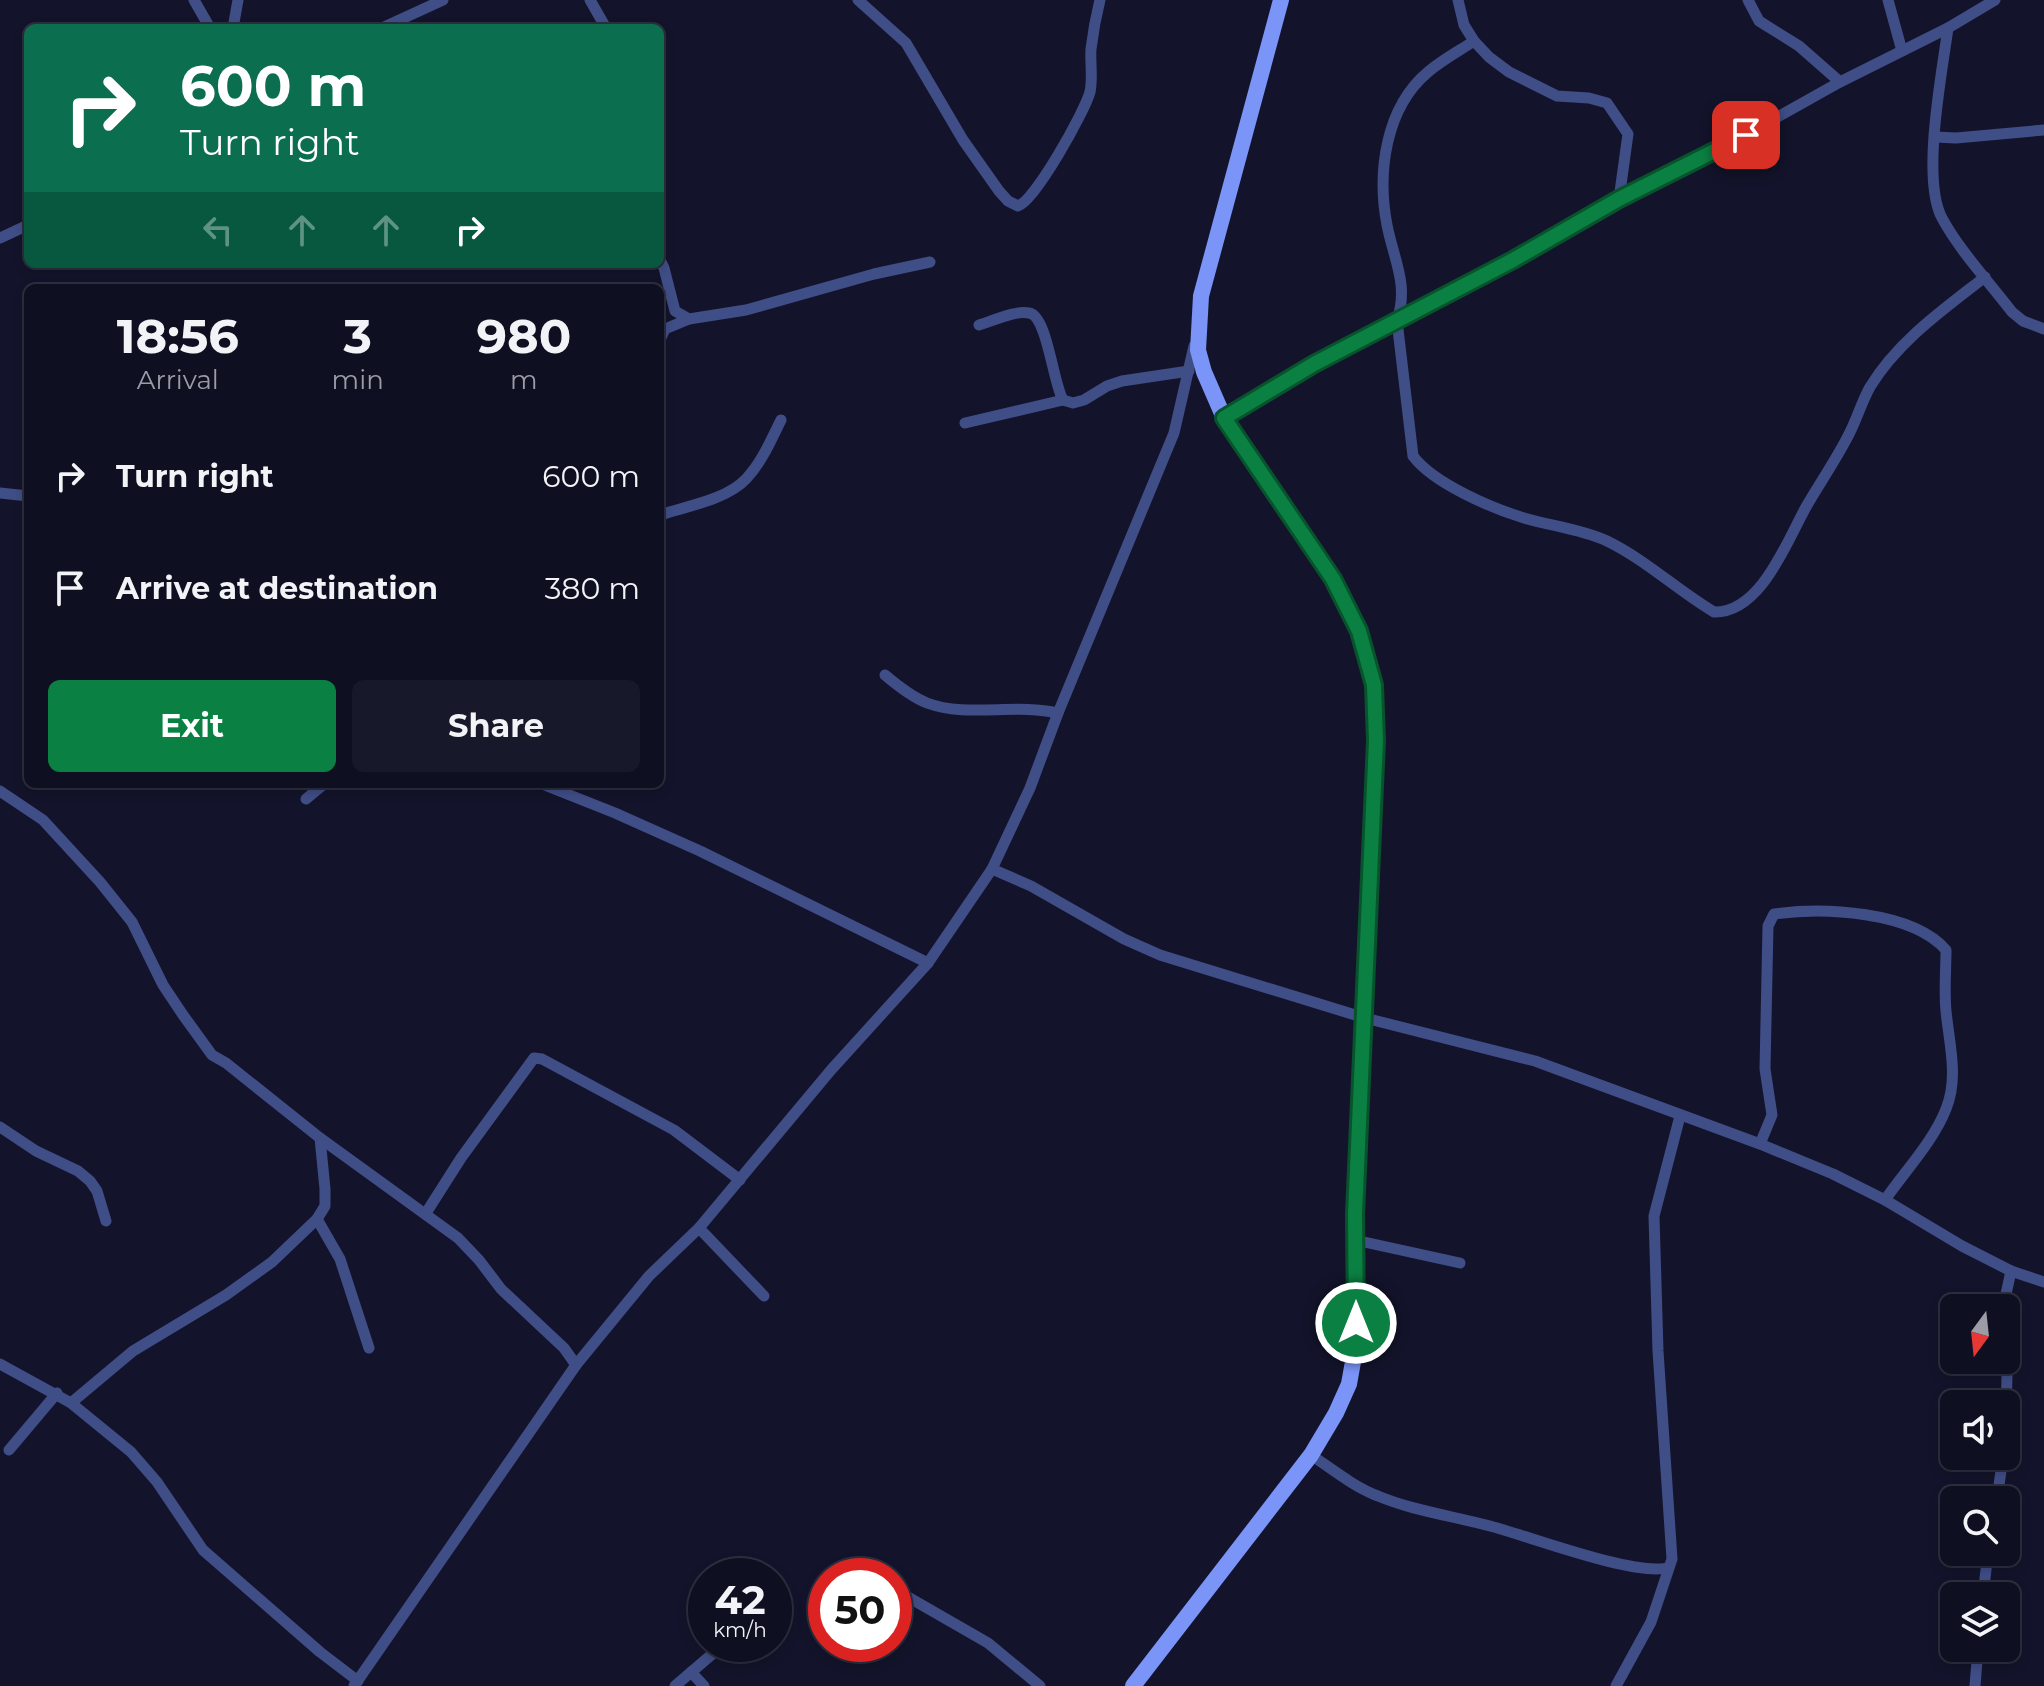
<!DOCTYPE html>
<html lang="en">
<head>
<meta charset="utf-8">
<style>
  body { margin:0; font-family:Montserrat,sans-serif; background:#171829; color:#f1f3f6; height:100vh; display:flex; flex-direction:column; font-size:30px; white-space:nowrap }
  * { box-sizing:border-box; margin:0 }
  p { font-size:26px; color:#9b9ca5 }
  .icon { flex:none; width:44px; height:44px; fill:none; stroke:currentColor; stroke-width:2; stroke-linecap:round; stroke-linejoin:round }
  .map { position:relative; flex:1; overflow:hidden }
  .side { position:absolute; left:24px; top:284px; width:640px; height:504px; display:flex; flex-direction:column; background:#0e0f20; border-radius:12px; box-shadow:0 4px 12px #0003,0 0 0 2px #2e2f3e }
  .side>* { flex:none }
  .banner { position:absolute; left:24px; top:24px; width:640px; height:244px; border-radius:12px; box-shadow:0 4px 12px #0003,0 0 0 2px #2e2f3e; background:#0b6e4f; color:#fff; overflow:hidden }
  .needle { width:52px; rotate:195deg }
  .tools { position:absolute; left:1940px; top:1294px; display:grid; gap:16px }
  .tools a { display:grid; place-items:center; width:80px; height:80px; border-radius:12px; background:#0e0f20; box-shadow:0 4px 12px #0003,0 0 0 2px #2e2f3e; font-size:40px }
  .speed { position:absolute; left:688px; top:1558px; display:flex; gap:16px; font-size:40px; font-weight:700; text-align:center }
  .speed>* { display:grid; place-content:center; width:104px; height:104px; border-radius:50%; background:#0e0f20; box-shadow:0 4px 12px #0003,0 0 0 2px #2e2f3e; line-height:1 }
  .speed small { font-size:20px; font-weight:400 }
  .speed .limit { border:12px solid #d22; background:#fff; color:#111 }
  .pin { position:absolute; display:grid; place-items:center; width:68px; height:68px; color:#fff; margin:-34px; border-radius:16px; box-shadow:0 4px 12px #0006 }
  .me { position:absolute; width:88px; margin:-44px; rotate:0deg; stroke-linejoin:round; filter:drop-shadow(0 0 6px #0008) }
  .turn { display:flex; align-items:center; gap:28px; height:168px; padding:0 24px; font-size:36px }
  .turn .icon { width:104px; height:104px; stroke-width:2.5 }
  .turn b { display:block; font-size:56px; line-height:68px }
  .lanes { display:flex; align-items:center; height:76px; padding:0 24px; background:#0003; justify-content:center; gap:40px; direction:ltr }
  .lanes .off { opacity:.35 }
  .eta { display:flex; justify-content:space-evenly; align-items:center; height:136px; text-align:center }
  .eta b { font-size:48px; font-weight:700; line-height:56px }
  .primary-button { display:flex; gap:16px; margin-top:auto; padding:16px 24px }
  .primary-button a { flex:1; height:92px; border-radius:12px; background:#0b8043; color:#fff; font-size:32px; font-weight:700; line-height:92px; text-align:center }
  .primary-button a+a { background:#171829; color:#f1f3f6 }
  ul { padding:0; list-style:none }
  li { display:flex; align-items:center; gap:24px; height:112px; padding:0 24px }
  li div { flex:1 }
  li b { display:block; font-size:30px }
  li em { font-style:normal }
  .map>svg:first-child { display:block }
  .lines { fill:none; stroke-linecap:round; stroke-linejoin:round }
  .street { stroke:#404e87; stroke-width:11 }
  .secondary { stroke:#7a94f8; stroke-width:16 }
  .route-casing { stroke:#07532c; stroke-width:20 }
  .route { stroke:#0b8043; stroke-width:14 }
</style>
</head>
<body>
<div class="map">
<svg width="2044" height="1686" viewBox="0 0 2044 1686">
  <rect width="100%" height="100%" fill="#13142b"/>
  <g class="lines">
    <g class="street">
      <path d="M194 0 210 28"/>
      <path d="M590 0 606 28"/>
      <path d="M858 0 906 43 963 140 999 191 1008 201 1018 206C1035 201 1085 111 1090 92 1093 78 1090 63 1091 49 1093 32 1096 16 1100 0"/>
      <path d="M1458 0 1464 25 1474 41 1489 57 1509 72 1557 96 1589 98 1607 103 1628 134 1619 199"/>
      <path d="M1748 0 1759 21 1799 46 1840 82"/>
      <path d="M1888 0 1902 51"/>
      <path d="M233 28 238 0"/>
      <path d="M382 28 443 0"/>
      <path d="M1948 28C1942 73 1921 179 1942 218 1959 250 1990 283 2012 312L2023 321 2044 329"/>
      <path d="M1474 41C1459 51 1442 60 1428 72 1385 108 1377 173 1387 225 1394 261 1409 284 1397 321L1413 456C1433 483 1491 508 1524 518 1551 526 1581 529 1607 541 1646 560 1677 590 1714 612 1761 613 1787 541 1806 507 1820 483 1835 461 1847 438 1856 422 1861 403 1870 387 1898 341 1944 309 1985 277"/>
      <path d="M1935 137 1956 138 2044 130"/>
      <path d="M0 238 28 225"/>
      <path d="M660 260 664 268 675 311 689 319 746 310 874 274 930 262"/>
      <path d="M979 325C993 321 1015 310 1029 313 1047 315 1053 383 1063 400L1073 403 1084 400 1107 386 1122 381 1189 371"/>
      <path d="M660 340 665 329 689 319"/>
      <path d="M1224 418 1314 364 1513 260 1619 199 1722 148 1840 82 1948 28 1995 0"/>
      <path d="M965 423 1063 400"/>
      <path d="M0 493 28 496"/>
      <path d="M660 515C687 506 726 500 746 479 762 462 771 440 781 420"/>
      <path d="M885 675C898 686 912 697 927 703 967 718 1015 703 1058 713"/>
      <path d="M542 784 615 813 700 851 928 963"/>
      <path d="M0 791 43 820 100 882 132 922 163 985 183 1015 212 1055 226 1063 320 1138 458 1238 479 1260 501 1289 564 1348 576 1365"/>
      <path d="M306 799 324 784"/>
      <path d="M992 869 1031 886 1124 939 1160 955 1365 1018 1535 1061 1760 1144 1833 1174 1885 1200 1962 1246 2011 1271 2044 1282"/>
      <path d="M0 1127 36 1151 78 1171 90 1181 97 1191 106 1221"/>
      <path d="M1760 1144 1772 1115 1765 1069 1768 926 1774 914C1823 907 1912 911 1946 950 1946 970 1944 991 1946 1011 1949 1043 1959 1077 1946 1109 1933 1142 1905 1171 1885 1200"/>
      <path d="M426 1213 461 1158 534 1058 542 1059 674 1130 740 1180"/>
      <path d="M317 1219 340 1259 369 1348"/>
      <path d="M699 1228 764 1296"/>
      <path d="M1355 1240 1460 1263"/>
      <path d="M2003 1308 2011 1271"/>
      <path d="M2004 1360 2007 1375 2006 1419"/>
      <path d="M0 1364 71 1403 131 1452 157 1482 203 1550 320 1652 358 1681"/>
      <path d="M71 1403 133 1351 226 1295 272 1262 317 1219 325 1206V1189L320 1138"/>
      <path d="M9 1450 57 1393"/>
      <path d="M1311 1455C1332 1469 1354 1487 1378 1496 1414 1511 1453 1516 1490 1526 1528 1536 1633 1576 1667 1568"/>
      <path d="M1997 1500 2003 1456"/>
      <path d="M721 1574 724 1576"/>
      <path d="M894 1589 988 1643 1040 1686"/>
      <path d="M1983 1596 1988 1552"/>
      <path d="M691 1672 704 1686"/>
      <path d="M354 1686 576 1365 649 1276 699 1228 831 1070 928 963 992 869 1030 788 1058 713 1174 433 1194 346"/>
      <path d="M675 1686 724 1644"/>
      <path d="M1616 1686 1651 1622 1672 1559 1658 1351 1654 1216 1680 1116"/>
      <path d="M1975 1686 1978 1648"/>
    </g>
    <path class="secondary" d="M1133 1686 1311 1455 1336 1413 1349 1384 1356 1345 1355 1214 1376 741 1374 685 1359 631 1333 579 1224 418 1204 372 1198 350 1201 296 1281 0"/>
  </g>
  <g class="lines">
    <defs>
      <path id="route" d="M1356 1323 1355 1214 1376 741 1374 685 1359 631 1333 579 1224 418 1314 364 1513 260 1619 199 1746 135"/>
    </defs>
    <use href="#route" class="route-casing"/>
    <use href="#route" class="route"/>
  </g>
</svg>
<div class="tools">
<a><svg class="needle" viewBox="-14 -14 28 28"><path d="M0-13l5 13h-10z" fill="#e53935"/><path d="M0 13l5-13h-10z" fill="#9b9ca5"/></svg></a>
<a><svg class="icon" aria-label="sound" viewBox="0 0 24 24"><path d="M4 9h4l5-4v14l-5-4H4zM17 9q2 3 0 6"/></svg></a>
<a><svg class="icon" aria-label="search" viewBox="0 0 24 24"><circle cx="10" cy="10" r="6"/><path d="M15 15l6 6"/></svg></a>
<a><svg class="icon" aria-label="layers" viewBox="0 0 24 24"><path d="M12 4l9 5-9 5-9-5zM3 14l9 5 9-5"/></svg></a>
</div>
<div class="speed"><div>42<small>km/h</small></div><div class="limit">50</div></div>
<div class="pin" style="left:1746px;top:135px;background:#d93025"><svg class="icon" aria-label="arrive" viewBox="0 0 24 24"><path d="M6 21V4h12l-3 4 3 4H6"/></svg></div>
<svg class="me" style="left:1356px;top:1323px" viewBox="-20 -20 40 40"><circle r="17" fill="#0b8043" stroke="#fff" stroke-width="3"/><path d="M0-11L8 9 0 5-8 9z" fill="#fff"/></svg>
<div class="banner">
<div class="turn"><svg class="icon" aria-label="right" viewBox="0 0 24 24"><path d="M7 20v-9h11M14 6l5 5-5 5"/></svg><div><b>600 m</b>Turn right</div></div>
<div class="lanes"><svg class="icon off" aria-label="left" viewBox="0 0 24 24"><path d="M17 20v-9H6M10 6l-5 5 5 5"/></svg><svg class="icon off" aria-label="ahead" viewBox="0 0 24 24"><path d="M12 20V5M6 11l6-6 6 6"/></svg><svg class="icon off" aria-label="ahead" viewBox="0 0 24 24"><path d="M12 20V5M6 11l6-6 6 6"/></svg><svg class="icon" aria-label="right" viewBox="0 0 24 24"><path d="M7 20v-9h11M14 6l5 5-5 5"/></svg></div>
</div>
<section class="side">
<div class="eta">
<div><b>18:56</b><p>Arrival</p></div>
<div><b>3</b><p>min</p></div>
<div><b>980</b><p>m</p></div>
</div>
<ul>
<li><svg class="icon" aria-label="right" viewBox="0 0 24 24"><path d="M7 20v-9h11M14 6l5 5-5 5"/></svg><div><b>Turn right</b></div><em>600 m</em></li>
<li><svg class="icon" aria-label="arrive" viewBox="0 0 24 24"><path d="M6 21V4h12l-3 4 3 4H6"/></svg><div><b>Arrive at destination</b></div><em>380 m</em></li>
</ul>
<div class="primary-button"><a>Exit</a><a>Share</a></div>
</section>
</div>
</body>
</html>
